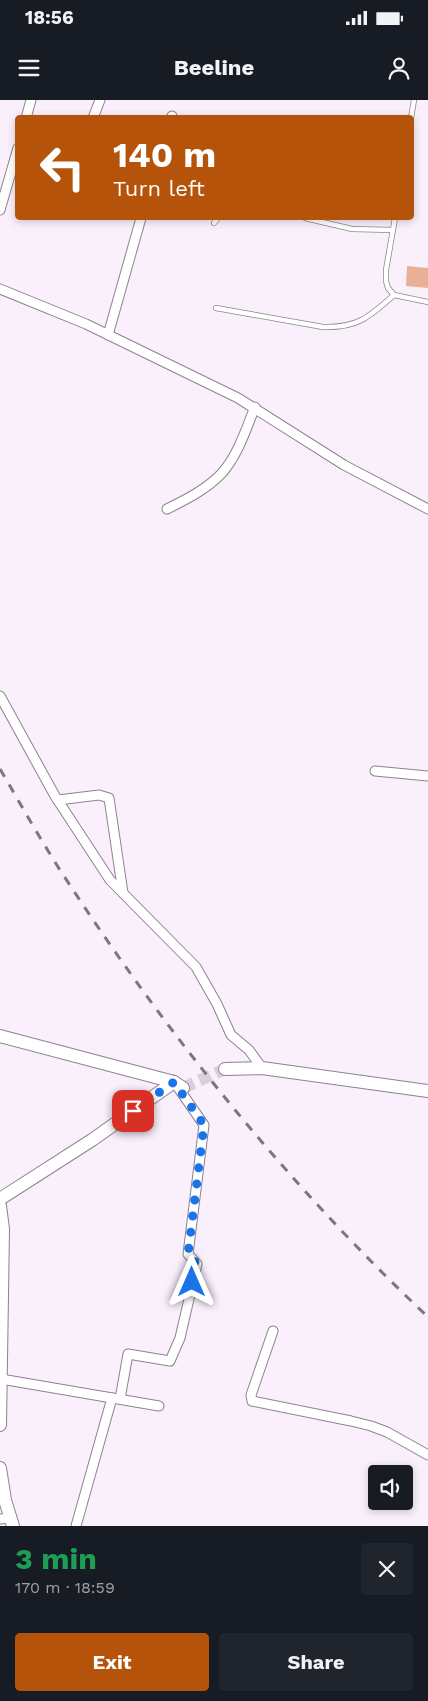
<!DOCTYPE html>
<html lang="en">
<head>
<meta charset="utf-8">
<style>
  body { margin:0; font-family:"Work Sans",sans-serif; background:#20242c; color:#f1f3f6; height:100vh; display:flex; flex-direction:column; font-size:19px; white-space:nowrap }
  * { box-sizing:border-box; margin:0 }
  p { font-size:16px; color:#9ea1a6 }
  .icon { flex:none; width:28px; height:28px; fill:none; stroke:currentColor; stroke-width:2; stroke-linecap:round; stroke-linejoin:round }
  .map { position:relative; height:1426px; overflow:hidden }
  .details { display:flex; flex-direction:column; background:#171b24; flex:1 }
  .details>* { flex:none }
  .top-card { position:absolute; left:15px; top:15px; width:399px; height:105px; border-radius:5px; box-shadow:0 2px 8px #0003; background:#b45309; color:#fff; overflow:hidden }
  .fabs { position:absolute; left:368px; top:1365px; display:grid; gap:10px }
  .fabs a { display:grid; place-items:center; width:45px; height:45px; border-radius:5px; background:#171b24; box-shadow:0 2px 8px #0003; font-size:25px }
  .pin { position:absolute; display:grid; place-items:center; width:42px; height:42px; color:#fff; margin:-21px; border-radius:10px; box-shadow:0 2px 8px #0006 }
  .me { position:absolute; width:55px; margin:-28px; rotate:0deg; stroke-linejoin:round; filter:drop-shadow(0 0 4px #0008) }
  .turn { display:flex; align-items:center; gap:18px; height:105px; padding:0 15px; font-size:22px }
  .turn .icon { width:65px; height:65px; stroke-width:2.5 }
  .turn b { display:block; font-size:35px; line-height:42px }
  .round { display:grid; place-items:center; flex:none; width:52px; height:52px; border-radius:5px; background:#20242c }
  .head { display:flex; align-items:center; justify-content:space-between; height:85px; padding:0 15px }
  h1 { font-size:30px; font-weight:700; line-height:38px; color:#1e9e55 }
  .button { display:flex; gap:10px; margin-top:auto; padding:10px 15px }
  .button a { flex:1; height:58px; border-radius:5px; background:#b45309; color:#fff; font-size:20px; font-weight:700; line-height:58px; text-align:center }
  .button a+a { background:#20242c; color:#f1f3f6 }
  .status { display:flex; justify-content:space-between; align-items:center; height:35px; padding:0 25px; background:#171b24; direction:ltr }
  .status svg { height:14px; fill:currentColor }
  header { display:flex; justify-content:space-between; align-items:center; height:65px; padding:0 15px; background:#171b24; font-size:22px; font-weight:700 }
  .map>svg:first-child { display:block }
  .building { fill:#eab097 }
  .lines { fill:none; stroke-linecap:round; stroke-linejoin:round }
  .secondary-tunnel { stroke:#d9d0db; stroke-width:12; stroke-dasharray:12 6; stroke-linecap:butt }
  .service-casing { stroke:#8c838f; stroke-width:6 }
  .minor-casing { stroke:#8c838f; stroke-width:11 }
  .secondary-casing { stroke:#8c838f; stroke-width:14 }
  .service { stroke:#fff; stroke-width:4.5 }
  .minor { stroke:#fff; stroke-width:9 }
  .secondary { stroke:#fff; stroke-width:12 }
  .rail { stroke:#7c767e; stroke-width:3; stroke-dasharray:9 9; stroke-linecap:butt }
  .route { stroke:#1a73e8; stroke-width:9; stroke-dasharray:0 16.2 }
</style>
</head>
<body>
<div class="status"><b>18:56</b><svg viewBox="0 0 49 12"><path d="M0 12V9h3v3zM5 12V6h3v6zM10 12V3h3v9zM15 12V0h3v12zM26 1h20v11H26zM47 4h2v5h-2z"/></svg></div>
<header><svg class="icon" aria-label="menu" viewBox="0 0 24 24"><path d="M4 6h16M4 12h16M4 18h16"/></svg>Beeline<svg class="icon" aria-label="person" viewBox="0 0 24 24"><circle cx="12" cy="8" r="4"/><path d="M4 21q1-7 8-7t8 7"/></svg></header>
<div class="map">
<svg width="428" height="1426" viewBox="0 0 428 1426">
  <rect width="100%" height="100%" fill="#f9f0fc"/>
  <path class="building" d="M407 166 428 168V188L406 186Z"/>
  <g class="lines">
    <path class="secondary-tunnel" d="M183 988 225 969"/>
    <defs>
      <g id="service">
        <path d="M411 18 414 0"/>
        <path d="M305 118 352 129 393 130"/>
        <path d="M395 118 386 170V181L388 188 394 195 428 202"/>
        <path d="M214 123 218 118"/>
        <path d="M216 208 323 227C358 228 369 217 394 195"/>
      </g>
      <g id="minor">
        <path d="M26 18 31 0"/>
        <path d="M93 18 100 0"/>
        <path d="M171 18 172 16"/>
        <path d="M0 110 18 48"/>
        <path d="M0 189 86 224 238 298 344 365 428 409"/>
        <path d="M108 235 141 118"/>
        <path d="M167 409C187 399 207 389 222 373 238 355 246 329 255 307"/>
        <path d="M0 596 55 696 110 780 196 867 217 904 231 935 249 950 262 968"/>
        <path d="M375 671 428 676"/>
        <path d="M58 700 99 695 109 698 123 793"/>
        <path d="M273 1231 251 1295 252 1301 351 1321 371 1326 387 1332 428 1355"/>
        <path d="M1 1279 159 1306"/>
        <path d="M120 1299 128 1254 170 1261 180 1238 197 1164 188 1154 204 1025 177 986"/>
        <path d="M0 1419 10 1418"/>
        <path d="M76 1426 112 1298"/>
      </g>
      <g id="secondary">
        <path d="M0 936 174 982"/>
        <path d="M225 969 262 968 428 991"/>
        <path d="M0 1099 92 1040 174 982 183 988"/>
        <path d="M0 1106 3 1129 0 1325"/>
        <path d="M0 1368 5 1400 13 1426"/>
      </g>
    </defs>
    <use href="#service" class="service-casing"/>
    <use href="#minor" class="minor-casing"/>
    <use href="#secondary" class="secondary-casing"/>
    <use href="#service" class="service"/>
    <use href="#minor" class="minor"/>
    <use href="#secondary" class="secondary"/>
    <path class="rail" d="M0 669C20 703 39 737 60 770 165 932 287 1084 428 1217"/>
  </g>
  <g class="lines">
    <path class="route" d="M133 1011 174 982 204 1025 188 1154 197 1164 192 1182"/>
  </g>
</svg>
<div class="fabs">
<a><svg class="icon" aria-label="sound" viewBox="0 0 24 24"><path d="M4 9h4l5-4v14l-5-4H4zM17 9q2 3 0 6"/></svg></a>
</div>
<div class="pin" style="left:133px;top:1011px;background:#d93025"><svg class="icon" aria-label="arrive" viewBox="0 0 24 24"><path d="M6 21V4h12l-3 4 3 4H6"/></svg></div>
<svg class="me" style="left:192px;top:1182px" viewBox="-20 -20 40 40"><path d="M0-17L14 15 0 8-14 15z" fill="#1a73e8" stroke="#fff" stroke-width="4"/></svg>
<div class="top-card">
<div class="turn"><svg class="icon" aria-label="left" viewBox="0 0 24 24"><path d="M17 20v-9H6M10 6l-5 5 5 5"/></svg><div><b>140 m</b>Turn left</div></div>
</div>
</div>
<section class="details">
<div class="head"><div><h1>3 min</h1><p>170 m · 18:59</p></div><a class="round"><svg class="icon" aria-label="close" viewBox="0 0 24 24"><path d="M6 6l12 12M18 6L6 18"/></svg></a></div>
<div class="button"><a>Exit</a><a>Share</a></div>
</section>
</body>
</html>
